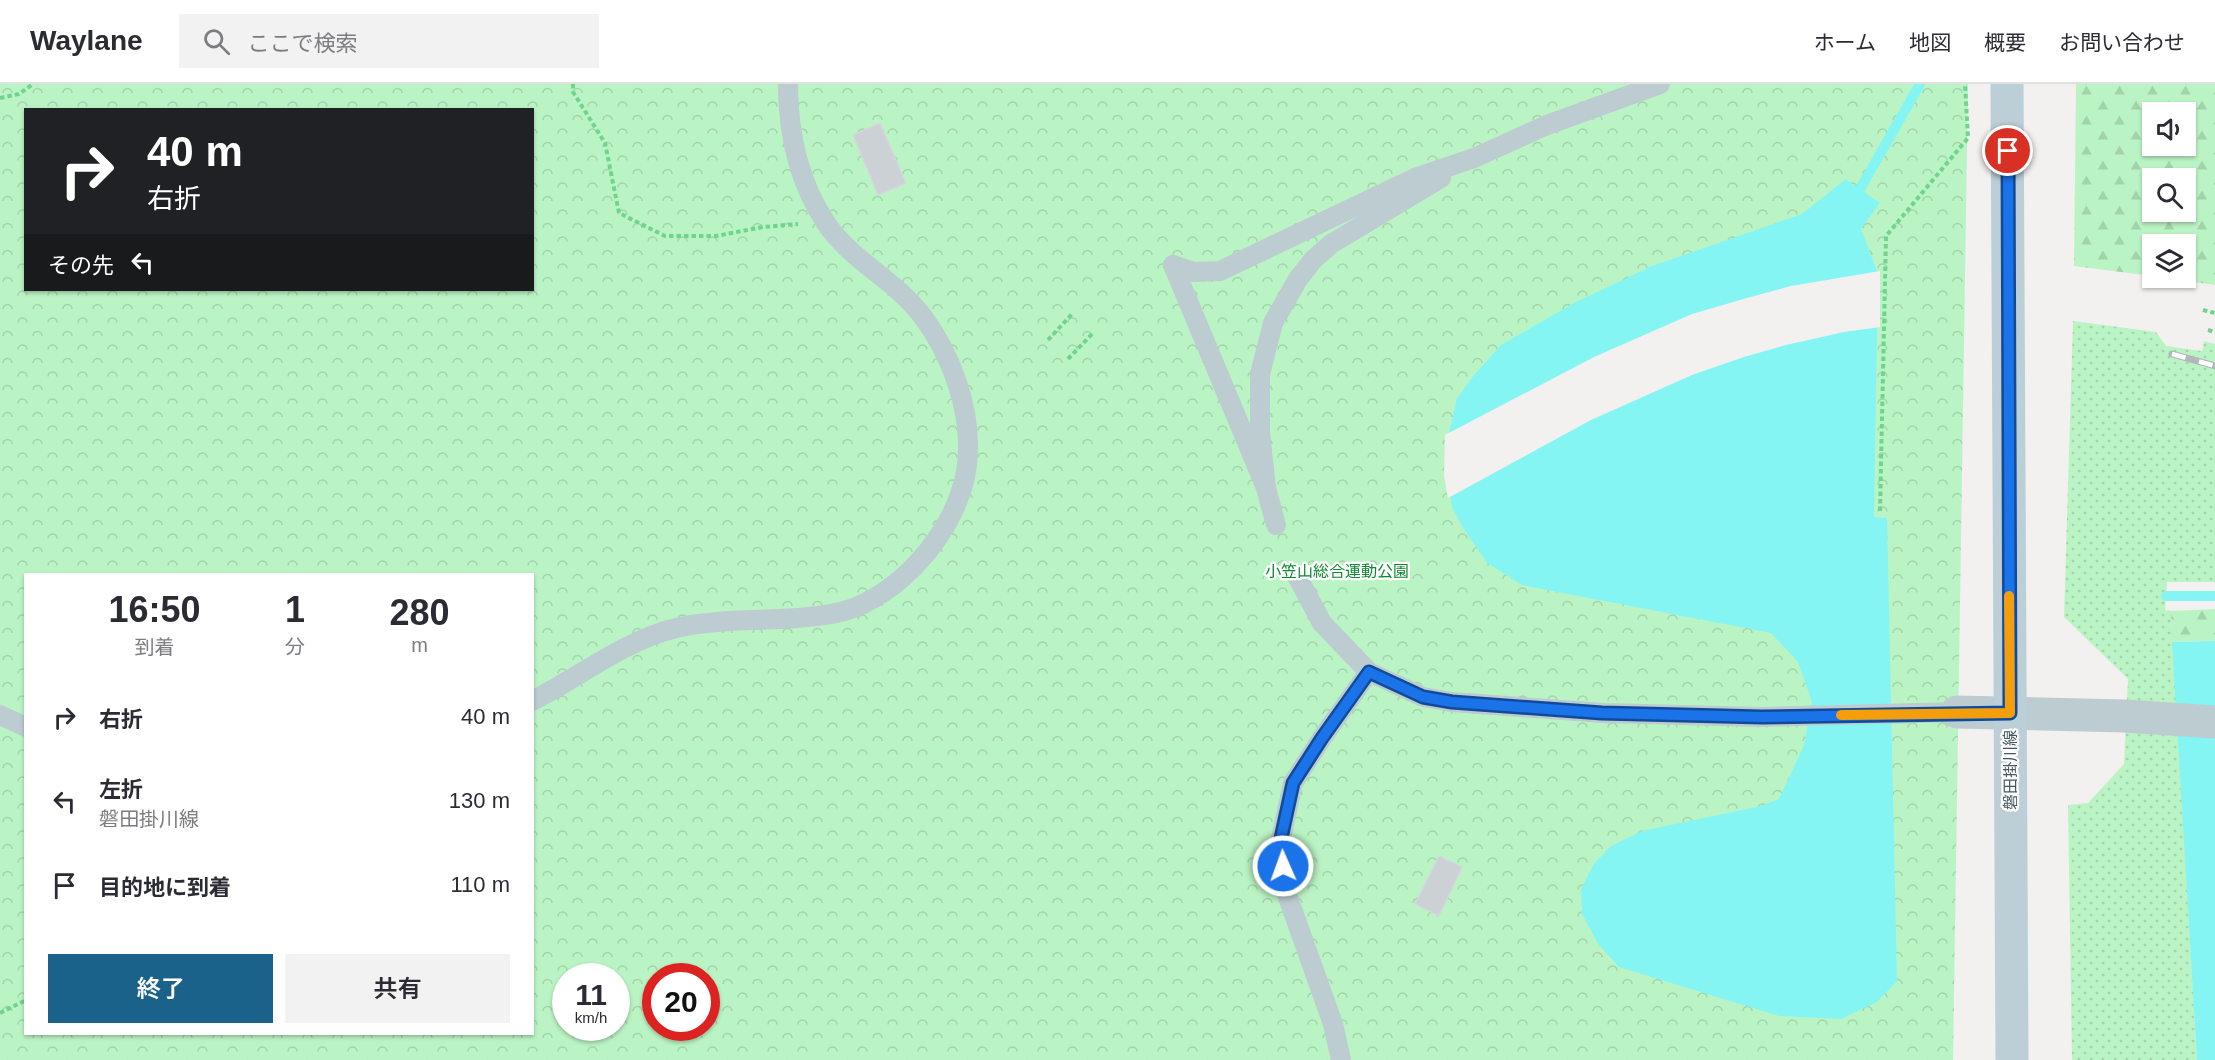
<!DOCTYPE html>
<html lang="ja">
<head>
<meta charset="utf-8">
<style>
  body { margin:0; font-family:Helvetica,"Noto Sans JP",sans-serif; background:#f2f2f3; color:#2b2b33; height:100vh; display:flex; flex-direction:column; font-size:22px; white-space:nowrap }
  * { box-sizing:border-box; margin:0 }
  p { font-size:20px; color:#7c7c81 }
  .icon { flex:none; width:33px; height:33px; fill:none; stroke:currentColor; stroke-width:2; stroke-linecap:round; stroke-linejoin:round }
  .map { position:relative; flex:1; overflow:hidden }
  .side { position:absolute; left:24px; top:489px; width:510px; height:462px; display:flex; flex-direction:column; background:#fff; border-radius:0px; box-shadow:0 2px 4px #0004 }
  .side>* { flex:none }
  .banner { position:absolute; left:24px; top:24px; width:510px; height:183px; border-radius:0px; box-shadow:0 2px 4px #0004; background:#202124; color:#fff; overflow:hidden }
  .controls { position:absolute; left:2142px; top:18px; display:grid; gap:12px }
  .controls a { display:grid; place-items:center; width:54px; height:54px; border-radius:0px; background:#fff; box-shadow:0 2px 4px #0004; font-size:30px }
  .speed { position:absolute; left:552px; top:879px; display:flex; gap:12px; font-size:30px; font-weight:700; text-align:center }
  .speed>* { display:grid; place-content:center; width:78px; height:78px; border-radius:50%; background:#fff; box-shadow:0 2px 4px #0004; line-height:1 }
  .speed small { font-size:15px; font-weight:400 }
  .speed .limit { border:9px solid #d22; background:#fff; color:#111 }
  .pin { position:absolute; display:grid; place-items:center; width:51px; height:51px; color:#fff; margin:-26px; border:3px solid #fff; border-radius:50%; box-shadow:0 2px 6px #0007 }
  .me { position:absolute; width:66px; margin:-33px; rotate:358deg; stroke-linejoin:round; filter:drop-shadow(0 0 4px #0008) }
  .turn { display:flex; align-items:center; gap:21px; height:126px; padding:0 24px; font-size:27px }
  .turn .icon { width:78px; height:78px; stroke-width:2.5 }
  .turn b { display:block; font-size:42px; line-height:51px }
  .then { display:flex; align-items:center; height:57px; padding:0 24px; background:#0003; gap:12px; font-size:22px }
  .eta { display:flex; justify-content:space-evenly; align-items:center; height:102px; text-align:center }
  .eta b { font-size:36px; font-weight:600; line-height:42px }
  .button { display:flex; gap:12px; margin-top:auto; padding:12px 24px }
  .button a { flex:1; height:69px; border-radius:0px; background:#1b628a; color:#fff; font-size:24px; font-weight:600; line-height:69px; text-align:center }
  .button a+a { background:#f2f2f3; color:#2b2b33 }
  ul { padding:0; list-style:none }
  li { display:flex; align-items:center; gap:18px; height:84px; padding:0 24px }
  li div { flex:1 }
  li b { display:block; font-size:22px }
  li em { font-style:normal }
  header { display:flex; align-items:center; gap:36px; box-sizing:border-box; height:84px; padding:0 30px; background:#fff; border-bottom:2px solid #e1e1e2 }
  header strong { font-size:28px }
  nav { display:flex; gap:33px; margin-inline-start:auto; font-size:21px }
  .search { width:420px; height:54px; background:#f2f2f3; display:flex; align-items:center; gap:15px; box-sizing:border-box; padding:0 21px; border-radius:0px; color:#7c7c81; font-size:22px }
  .map>svg:first-child { display:block }
  .grass { fill:url(#grass-dots) }
  .forest { fill:url(#forest-firs); fill-rule:evenodd }
  .park { fill:url(#park-crowns); fill-rule:evenodd }
  .water { fill:#84f5f3 }
  .pier { fill:#f3f0f0 }
  .lines { fill:none; stroke-linecap:round; stroke-linejoin:round }
  .stream { stroke:#84f5f3; stroke-width:10 }
  .building { fill:#cbd1d5; stroke:#d3d8dc; stroke-width:1.5 }
  .path { stroke:#6fd58c; stroke-width:4; stroke-dasharray:4.5 3; stroke-linecap:butt }
  .service { stroke:#bcccd0; stroke-width:20 }
  .tertiary { stroke:#bcccd0; stroke-width:33 }
  .secondary { stroke:#bcced6; stroke-width:33 }
  .rail-casing { stroke:#b1b7bb; stroke-width:7 }
  .rail { stroke:#fff; stroke-width:4.5; stroke-dasharray:14; stroke-linecap:butt }
  .route-casing { stroke:#114b97; stroke-width:15 }
  .route { stroke:#1a73e8; stroke-width:10 }
  .slow { stroke:#f59e0b; stroke-width:10 }
  .labels { text-anchor:middle; stroke-width:4.5; stroke-linejoin:round; paint-order:stroke }
  .park-label { font-size:16px; fill:#0e8930; stroke:#fff }
  .street-label { font-size:16px; fill:#46595f; stroke:#fff }
</style>
</head>
<body>
<header>
<strong>Waylane</strong>
<div class="search"><svg class="icon" aria-label="search" viewBox="0 0 24 24"><circle cx="10" cy="10" r="6"/><path d="M15 15l6 6"/></svg>ここで検索</div>
<nav><a>ホーム</a><a>地図</a><a>概要</a><a>お問い合わせ</a></nav>
</header>
<div class="map">
<svg width="2215" height="976" viewBox="0 0 2215 976">
  <defs>
    <pattern id="grass-dots" width="8" height="8" patternUnits="userSpaceOnUse" patternTransform="scale(1.5)"><rect width="8" height="8" fill="#bbf4c4"/><path d="M2 2h.1M6 6h.1" fill="none" stroke="#a2d3ab" stroke-width="1.8" stroke-linecap="round"/></pattern>
    <pattern id="forest-firs" width="22" height="20" patternUnits="userSpaceOnUse" patternTransform="scale(1.5)"><rect width="22" height="20" fill="#bbf4c4"/><path d="M5 1l3.5 6h-7zM16 11l3.5 6h-7z" fill="#a2d3ab"/></pattern>
    <pattern id="park-crowns" width="20" height="18" patternUnits="userSpaceOnUse" patternTransform="scale(1.5)"><rect width="20" height="18" fill="#bbf4c4"/><path d="M2 6a3 3 0 1 1 6 0M12 15a3 3 0 1 1 6 0" fill="none" stroke="#a2d3ab"/></pattern>
  </defs>
  <rect width="100%" height="100%" fill="#f3f0f0"/>
  <path class="grass" d="M2073 237 2156 248 2166 262 2202 267 2204 257 2215 260V498H2167L2165 526 2171 527 2197 976H2072L2068 721 2088 719 2124 680 2128 595 2064 533Z"/>
  <g class="forest">
    <path d="M2076 0H2215V201L2166 194H2186V160H2152V192L2074 182ZM2152 28H2186V62H2152ZM2152 94H2186V128H2152Z"/>
    <path d="M2215 525V557L2172 558 2171 527Z"/>
  </g>
  <path class="park" d="M0 0H1968L1953 976H0ZM26 26H532V206H26ZM26 490H532V950H26ZM566 892H616V944H566ZM656 892H706V944H656Z"/>
  <g class="water">
    <path d="M1846 95 1880 119 1861 145 1878 190 1874 433 1887 434 1897 897 1877 918 1841 935 1779 932 1619 883 1598 860 1582 830 1581 805 1593 781 1611 762 1642 747 1761 722 1779 715 1804 661 1812 618 1798 578 1771 549 1522 501 1487 479 1462 442 1452 423 1447 392V359L1457 314 1474 291 1501 261 1574 219 1652 182 1802 130Z"/>
    <path d="M2215 557V976H2197L2172 558Z"/>
  </g>
  <path class="pier" d="M1880 187V243L1844 248 1786 261 1744 273 1692 291 1591 336 1448 414 1444 392 1445 351 1594 273 1692 230 1747 214 1791 202Z"/>
  <g class="lines">
    <g class="stream">
      <path d="M1851 115 1860 105 1920 0"/>
      <path d="M2166 512H2215"/>
    </g>
  </g>
  <g class="building">
    <path d="M880 39 906 99 878 111 853 51Z"/>
    <path d="M1439 772 1462 783 1439 832 1415 820Z"/>
  </g>
  <g class="lines">
    <g class="path">
      <path d="M573 0V8L605 59 619 129 665 152H716L763 143 798 140"/>
      <path d="M0 14 19 10 33 0"/>
      <path d="M2203 226 2215 229"/>
      <path d="M2208 246 2215 248"/>
      <path d="M1048 256 1073 229"/>
      <path d="M1068 275 1094 248"/>
      <path d="M1880 427 1886 152 1968 54 1965 0"/>
      <path d="M0 929 26 916"/>
    </g>
    <g class="service">
      <path d="M1173 181 1193 188 1220 187 1415 94 1474 74 1547 41 1660 0"/>
      <path d="M1173 181 1266 404 1276 441"/>
      <path d="M1266 404 1260 349V290L1273 239 1298 195 1313 176 1331 160 1441 94"/>
      <path d="M1297 492 1322 539 1369 588 1423 613 1452 618 1603 629 1762 633 1957 628"/>
      <path d="M532 617C580 593 623 557 676 544 715 535 757 537 797 534 819 532 843 530 863 520 918 493 968 428 968 365 969 320 950 269 923 233 896 196 851 177 826 139 798 97 788 50 788 0"/>
      <path d="M0 631 26 643"/>
      <path d="M1341 976 1333 940 1285 805 1280 759 1293 699 1322 654 1369 588"/>
    </g>
    <path class="tertiary" d="M1957 628 2125 632 2215 638"/>
    <path class="secondary" d="M2007 0 2012 976"/>
    <defs>
      <path id="rail" d="M2172 270 2215 282"/>
    </defs>
    <use href="#rail" class="rail-casing"/>
    <use href="#rail" class="rail"/>
  </g>
  <g class="lines">
    <defs>
      <path id="route" d="M1283 782 1280 759 1293 699 1322 654 1369 588 1423 613 1452 618 1602 629 1762 633 2010 629 2008 67"/>
    </defs>
    <use href="#route" class="route-casing"/>
    <use href="#route" class="route"/>
    <path class="slow" d="M1841 631 2010 629 2009 512"/>
  </g>
  <g class="labels">
    <g class="park-label">
      <text x="1337" y="493">小笠山総合運動公園</text>
    </g>
    <g class="street-label">
      <text transform="translate(2010 686) rotate(-90)" y="6">磐田掛川線</text>
    </g>
  </g>
</svg>
<div class="controls">
<a><svg class="icon" aria-label="sound" viewBox="0 0 24 24"><path d="M4 9h4l5-4v14l-5-4H4zM17 9q2 3 0 6"/></svg></a>
<a><svg class="icon" aria-label="search" viewBox="0 0 24 24"><circle cx="10" cy="10" r="6"/><path d="M15 15l6 6"/></svg></a>
<a><svg class="icon" aria-label="layers" viewBox="0 0 24 24"><path d="M12 4l9 5-9 5-9-5zM3 14l9 5 9-5"/></svg></a>
</div>
<div class="speed"><div>11<small>km/h</small></div><div class="limit">20</div></div>
<div class="pin" style="left:2008px;top:67px;background:#d93025"><svg class="icon" aria-label="arrive" viewBox="0 0 24 24"><path d="M6 21V4h12l-3 4 3 4H6"/></svg></div>
<svg class="me" style="left:1283px;top:782px" viewBox="-20 -20 40 40"><circle r="17" fill="#1a73e8" stroke="#fff" stroke-width="3"/><path d="M0-11L8 9 0 5-8 9z" fill="#fff"/></svg>
<div class="banner">
<div class="turn"><svg class="icon" aria-label="right" viewBox="0 0 24 24"><path d="M7 20v-9h11M14 6l5 5-5 5"/></svg><div><b>40 m</b>右折</div></div>
<div class="then">その先<svg class="icon" aria-label="left" viewBox="0 0 24 24"><path d="M17 20v-9H6M10 6l-5 5 5 5"/></svg></div>
</div>
<section class="side">
<div class="eta">
<div><b>16:50</b><p>到着</p></div>
<div><b>1</b><p>分</p></div>
<div><b>280</b><p>m</p></div>
</div>
<ul>
<li><svg class="icon" aria-label="right" viewBox="0 0 24 24"><path d="M7 20v-9h11M14 6l5 5-5 5"/></svg><div><b>右折</b></div><em>40 m</em></li>
<li><svg class="icon" aria-label="left" viewBox="0 0 24 24"><path d="M17 20v-9H6M10 6l-5 5 5 5"/></svg><div><b>左折</b><p>磐田掛川線</p></div><em>130 m</em></li>
<li><svg class="icon" aria-label="arrive" viewBox="0 0 24 24"><path d="M6 21V4h12l-3 4 3 4H6"/></svg><div><b>目的地に到着</b></div><em>110 m</em></li>
</ul>
<div class="button"><a>終了</a><a>共有</a></div>
</section>
</div>
</body>
</html>
